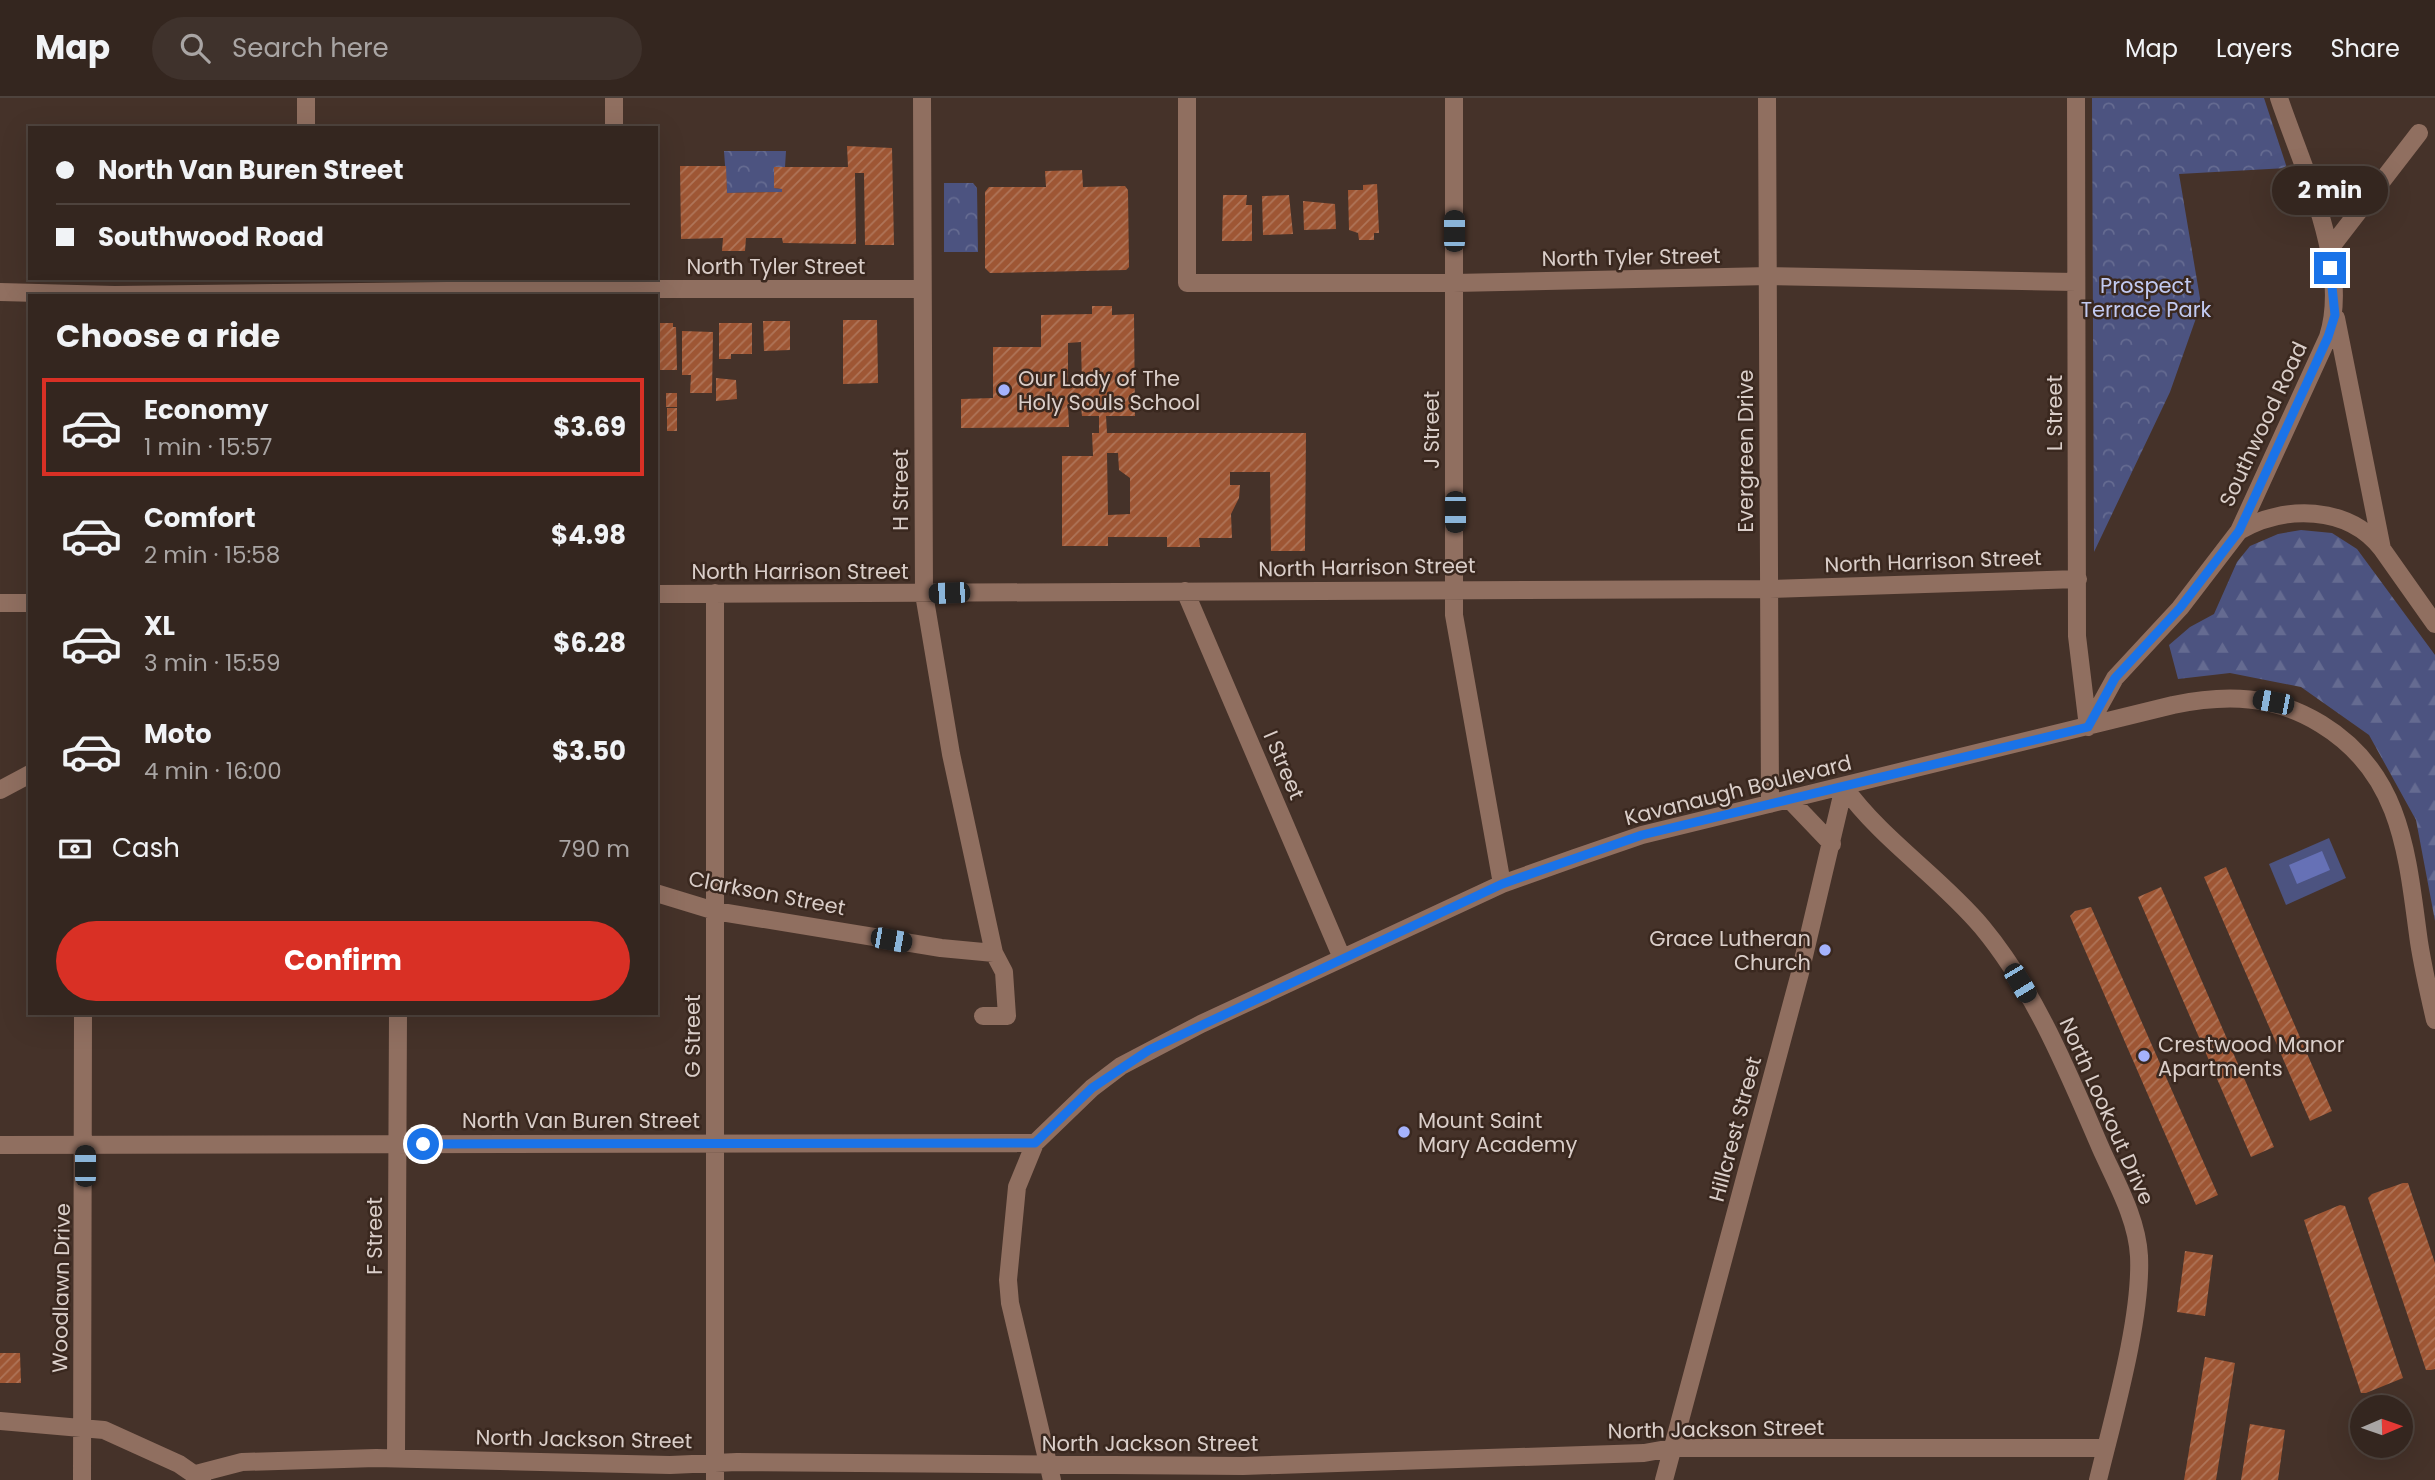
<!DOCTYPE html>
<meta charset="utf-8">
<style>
:root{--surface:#34261f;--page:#3f322c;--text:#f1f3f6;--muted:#a9a5a4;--line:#4e433d;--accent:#d93025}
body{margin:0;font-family:Poppins,sans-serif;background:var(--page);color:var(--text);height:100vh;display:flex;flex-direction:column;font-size:26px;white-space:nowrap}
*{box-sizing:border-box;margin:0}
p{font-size:23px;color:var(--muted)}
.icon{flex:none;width:38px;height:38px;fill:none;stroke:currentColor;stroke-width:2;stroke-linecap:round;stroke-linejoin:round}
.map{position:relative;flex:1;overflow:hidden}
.side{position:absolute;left:28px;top:196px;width:630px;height:721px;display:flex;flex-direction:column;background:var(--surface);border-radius:0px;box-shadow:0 7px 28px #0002,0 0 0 2px var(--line)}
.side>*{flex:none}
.hud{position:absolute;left:28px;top:28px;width:630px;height:154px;border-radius:0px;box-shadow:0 7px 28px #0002,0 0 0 2px var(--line);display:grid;align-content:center;height:154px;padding:0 28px;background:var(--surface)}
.needle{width:46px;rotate:88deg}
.fabs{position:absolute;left:2350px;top:1297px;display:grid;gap:14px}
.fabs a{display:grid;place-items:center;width:63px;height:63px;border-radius:50%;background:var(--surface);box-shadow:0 7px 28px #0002,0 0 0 2px var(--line);font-size:35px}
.end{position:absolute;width:32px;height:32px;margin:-16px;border:9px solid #1a73e8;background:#fff;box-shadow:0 0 0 4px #fff}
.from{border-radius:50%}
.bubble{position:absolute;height:49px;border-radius:24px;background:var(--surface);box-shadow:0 7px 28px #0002,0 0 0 2px var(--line);font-size:23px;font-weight:700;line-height:49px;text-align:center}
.car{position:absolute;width:21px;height:42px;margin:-21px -10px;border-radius:9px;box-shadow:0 0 5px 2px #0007;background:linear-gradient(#222 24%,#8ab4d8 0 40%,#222 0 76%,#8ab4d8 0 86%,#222 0)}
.hud b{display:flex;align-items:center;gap:24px;height:66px;font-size:26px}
.hud b+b{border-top:2px solid var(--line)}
.hud i{width:18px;height:18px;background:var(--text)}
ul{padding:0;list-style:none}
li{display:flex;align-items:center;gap:21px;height:98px;margin:0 14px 10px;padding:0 14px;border:4px solid transparent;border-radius:0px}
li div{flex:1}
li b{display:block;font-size:26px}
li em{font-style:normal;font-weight:700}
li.current{border-color:var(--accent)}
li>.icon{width:63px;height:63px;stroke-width:1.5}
h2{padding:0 28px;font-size:32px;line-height:84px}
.pay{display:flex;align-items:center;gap:18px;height:77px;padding:0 28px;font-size:26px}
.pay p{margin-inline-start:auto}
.action{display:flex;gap:14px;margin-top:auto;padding:14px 28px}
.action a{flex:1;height:80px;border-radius:42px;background:var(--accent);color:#fff;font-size:28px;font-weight:700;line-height:80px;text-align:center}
header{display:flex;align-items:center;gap:42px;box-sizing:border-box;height:98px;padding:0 35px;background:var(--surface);border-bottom:2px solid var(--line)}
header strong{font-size:33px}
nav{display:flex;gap:38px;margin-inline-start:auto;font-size:24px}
.search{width:490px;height:63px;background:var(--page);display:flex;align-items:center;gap:18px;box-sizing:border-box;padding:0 24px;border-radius:38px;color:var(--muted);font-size:26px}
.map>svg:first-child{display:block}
</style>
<header>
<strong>Map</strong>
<div class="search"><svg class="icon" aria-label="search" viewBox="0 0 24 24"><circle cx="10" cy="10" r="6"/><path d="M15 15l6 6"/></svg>Search here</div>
<nav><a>Map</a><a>Layers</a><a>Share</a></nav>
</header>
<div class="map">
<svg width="2435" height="1382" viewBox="0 0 2435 1382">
<defs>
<pattern id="forest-firs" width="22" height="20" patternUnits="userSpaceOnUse" patternTransform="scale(1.75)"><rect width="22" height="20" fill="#4c5380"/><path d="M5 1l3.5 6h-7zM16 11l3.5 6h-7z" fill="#656b91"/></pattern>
<pattern id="park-crowns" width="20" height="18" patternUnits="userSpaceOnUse" patternTransform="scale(1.75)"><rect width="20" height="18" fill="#4c5380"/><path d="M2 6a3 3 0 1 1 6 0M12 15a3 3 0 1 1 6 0" fill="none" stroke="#656b91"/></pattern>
<pattern id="building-hatch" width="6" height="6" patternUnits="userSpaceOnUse" patternTransform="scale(1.75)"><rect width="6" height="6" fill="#9e5634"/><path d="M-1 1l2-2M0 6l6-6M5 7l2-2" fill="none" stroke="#af7559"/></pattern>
</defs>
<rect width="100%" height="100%" fill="#453229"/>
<!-- forest -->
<path fill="url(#forest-firs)" d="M2301 432 2332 435 2357 451 2435 557V823L2416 722 2369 637 2301 589 2230 575 2178 581 2169 547 2190 529 2214 516 2237 464 2250 448 2278 436Z"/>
<!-- park -->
<path fill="url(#park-crowns)" d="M2092 0H2264L2287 70 2179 76 2201 206 2170 294 2094 454Z
M724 53H786L785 69 774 70V90L782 91V94L727 95Z
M944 85H973L977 90 978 154H944Z"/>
<!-- pitch -->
<path fill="#4c5380" d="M2329 740 2346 780 2286 807 2269 766Z"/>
<!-- water -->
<path fill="#6671b6" d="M2322 753 2330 772 2297 786 2289 767Z"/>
<!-- building -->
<path fill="url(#building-hatch)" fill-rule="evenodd" d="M847 48 892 50 894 147H865L864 75H855L856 146 783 145 782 140H746L745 153H722L723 140 681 141 680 68H726L727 95 782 94V91L774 90V69H848Z
M1082 72 1083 89 1125 88 1128 92 1129 169 1126 172 990 175 985 170V94L989 89H1046L1045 73Z
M1377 86 1379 135H1374V142H1359L1358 135 1349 132 1348 92H1363V87Z
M1223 97H1247L1246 107H1252V143H1222Z
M1289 97 1293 136 1263 137 1262 98Z
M1303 103 1335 106 1336 131 1304 132Z
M1092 208H1112V217L1134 216 1135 318H1106L1107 335H1306L1305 453H1271L1270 374H1230V387H1240L1239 400 1231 416 1232 440H1199L1200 449H1167V439H1108V448H1062V358H1093L1092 335H1099V318H1082L1081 309H1068L1069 329 961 330V301L993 300V249H1041V217L1092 216ZM1081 244 1082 289H1068V245ZM1107 355H1118L1119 372 1130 380V416L1108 417Z
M843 222H877L878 285 843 286Z
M763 223H790V252L764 253Z
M656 225H673V229H676L677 272H656Z
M719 225H752V256H731V261H719Z
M682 233 713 234 712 295H690L691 277H682Z
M716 280 736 282 737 301 716 303Z
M666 295H677V309H666Z
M667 310H677V333H667Z
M2226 769 2332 1013 2310 1023 2204 779Z
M2161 789 2274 1049 2251 1059 2138 799Z
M2091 809 2218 1097 2196 1107 2070 818 2075 813Z
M2403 1085H2408L2435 1165V1271L2431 1272H2426L2368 1100 2372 1096Z
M2340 1107 2345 1108 2403 1280 2366 1295H2361L2304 1122Z
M2185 1153 2213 1157 2205 1218 2177 1214Z
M0 1255H20L21 1285H0Z
M2205 1259 2235 1265 2216 1382H2184Z
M2250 1326 2285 1332 2278 1382H2241Z"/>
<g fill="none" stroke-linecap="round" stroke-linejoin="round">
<!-- minor -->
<path stroke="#906f60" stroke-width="18" d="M306 0V30
M614 0V30
M922 0 924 496 951 656 994 855 1004 874 1007 918H983
M1187 0V185H1454L1769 178 2076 184
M1454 0V517L1502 786
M1767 0 1770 706
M2076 0 2077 538 2088 629
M2328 153 2419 35
M0 194 115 197 615 191H922
M2336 220 2382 451 2435 526
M2239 433C2284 407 2348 407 2382 451
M1185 493 1342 860
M656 496 1769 491 2078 481
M0 505H30
M2088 629 2115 580 2180 510 2239 433 2328 239C2351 167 2302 69 2279 0
M1844 689C1882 742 1940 779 1982 829 2036 894 2069 977 2102 1053 2117 1086 2137 1121 2139 1158 2142 1220 2113 1320 2098 1382
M0 692 30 676
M1790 702 1832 746
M656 795 715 813 941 850 994 855
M0 1047 1035 1045
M0 1323 104 1332 179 1366 202 1382
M396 1360 398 915
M196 1376 242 1364 376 1360 670 1367 737 1364 1243 1368 1644 1355 1672 1350H2106
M82 1382 83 915
M715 1382V495
M1052 1382 1010 1205 1008 1182 1017 1089 1035 1045 1092 990 1121 968 1201 926 1502 786 1575 760 1642 737 2173 607C2226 596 2274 597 2321 626 2403 676 2407 758 2419 844 2423 870 2429 896 2435 922
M1664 1382 1800 875 1844 689"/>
</g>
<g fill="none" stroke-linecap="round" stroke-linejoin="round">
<!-- route -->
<path stroke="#1a73e8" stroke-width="9" d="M423 1046 1035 1045 1092 990 1149 952 1502 786 1642 737 2088 629 2115 580 2180 510 2239 433 2328 239 2335 217 2330 170"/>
</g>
<!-- markers -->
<g fill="#a4b2fc" stroke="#3a281f" stroke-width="2.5">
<circle cx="1004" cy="292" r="7"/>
<circle cx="1825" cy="852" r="7"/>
<circle cx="2144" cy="958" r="7"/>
<circle cx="1404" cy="1034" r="7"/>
</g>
<g text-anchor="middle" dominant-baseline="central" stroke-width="5" stroke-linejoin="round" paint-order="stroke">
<!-- street labels -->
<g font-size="21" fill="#dacec9" stroke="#3a281f">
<text transform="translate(1631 159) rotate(-1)">North Tyler Street</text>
<text x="776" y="168">North Tyler Street</text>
<text transform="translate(2054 315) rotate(-90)">L Street</text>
<text transform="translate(2263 326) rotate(-65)">Southwood Road</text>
<text transform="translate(1431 332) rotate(-90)">J Street</text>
<text transform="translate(1745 353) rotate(-90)">Evergreen Drive</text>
<text transform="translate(900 392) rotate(-90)">H Street</text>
<text transform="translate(1933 463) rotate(-2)">North Harrison Street</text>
<text transform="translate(1367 469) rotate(-1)">North Harrison Street</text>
<text x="800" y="473">North Harrison Street</text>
<text transform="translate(1284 667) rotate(67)">I Street</text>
<text transform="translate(1738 692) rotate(-14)">Kavanaugh Boulevard</text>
<text transform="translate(767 795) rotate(11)">Clarkson Street</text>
<text transform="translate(692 938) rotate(-90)">G Street</text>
<text transform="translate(2107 1013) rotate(66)">North Lookout Drive</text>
<text x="581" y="1022">North Van Buren Street</text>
<text transform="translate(1735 1031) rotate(-75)">Hillcrest Street</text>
<text transform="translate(374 1138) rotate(-90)">F Street</text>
<text transform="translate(61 1190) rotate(-89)">Woodlawn Drive</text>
<text transform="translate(1716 1331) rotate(-1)">North Jackson Street</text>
<text transform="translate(584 1341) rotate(1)">North Jackson Street</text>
<text x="1150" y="1345">North Jackson Street</text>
</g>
<!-- park labels -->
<g font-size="21" fill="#c2caf1" stroke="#3a281f">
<text x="2146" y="187">Prospect<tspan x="2146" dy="24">Terrace Park</tspan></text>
</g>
<!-- poi labels -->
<g font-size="21" fill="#dacec9" stroke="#3a281f" text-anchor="start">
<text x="1018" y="280">Our Lady of The<tspan x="1018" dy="24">Holy Souls School</tspan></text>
<text x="1811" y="840" text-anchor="end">Grace Lutheran<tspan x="1811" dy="24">Church</tspan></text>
<text x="2158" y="946">Crestwood Manor<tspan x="2158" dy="24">Apartments</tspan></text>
<text x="1418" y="1022">Mount Saint<tspan x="1418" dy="24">Mary Academy</tspan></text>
</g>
</g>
</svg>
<div class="fabs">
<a><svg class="needle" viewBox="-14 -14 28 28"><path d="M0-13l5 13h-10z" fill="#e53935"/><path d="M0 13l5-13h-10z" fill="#a9a5a4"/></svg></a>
</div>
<i class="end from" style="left:423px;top:1046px"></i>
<i class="end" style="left:2330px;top:170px"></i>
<div class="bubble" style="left:2272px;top:68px;width:116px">2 min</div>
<i class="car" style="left:1454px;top:133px;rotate:0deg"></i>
<i class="car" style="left:1455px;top:414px;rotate:180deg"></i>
<i class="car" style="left:949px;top:495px;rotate:268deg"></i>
<i class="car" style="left:2273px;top:604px;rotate:281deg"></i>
<i class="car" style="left:891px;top:842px;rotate:100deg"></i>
<i class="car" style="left:2020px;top:885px;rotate:149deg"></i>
<i class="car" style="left:85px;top:1068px;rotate:0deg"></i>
<div class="hud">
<b><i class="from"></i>North Van Buren Street</b>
<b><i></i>Southwood Road</b>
</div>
<section class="side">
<h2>Choose a ride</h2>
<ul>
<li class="current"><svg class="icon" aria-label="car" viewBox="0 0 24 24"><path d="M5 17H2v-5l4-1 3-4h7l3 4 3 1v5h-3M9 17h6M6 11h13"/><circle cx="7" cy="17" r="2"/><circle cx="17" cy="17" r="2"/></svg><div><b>Economy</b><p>1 min · 15:57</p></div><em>$3.69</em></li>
<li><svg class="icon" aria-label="car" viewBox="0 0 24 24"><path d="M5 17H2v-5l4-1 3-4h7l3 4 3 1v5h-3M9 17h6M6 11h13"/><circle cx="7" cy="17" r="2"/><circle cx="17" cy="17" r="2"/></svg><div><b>Comfort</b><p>2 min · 15:58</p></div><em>$4.98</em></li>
<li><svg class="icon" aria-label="car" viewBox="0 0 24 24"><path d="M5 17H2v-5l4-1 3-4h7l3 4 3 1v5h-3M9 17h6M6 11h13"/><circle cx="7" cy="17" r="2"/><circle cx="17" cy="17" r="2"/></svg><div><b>XL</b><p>3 min · 15:59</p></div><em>$6.28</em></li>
<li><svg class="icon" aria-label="car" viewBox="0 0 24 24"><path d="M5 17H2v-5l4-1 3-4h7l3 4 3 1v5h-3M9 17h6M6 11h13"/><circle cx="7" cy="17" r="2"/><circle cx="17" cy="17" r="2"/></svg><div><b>Moto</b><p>4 min · 16:00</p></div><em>$3.50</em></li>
</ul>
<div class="pay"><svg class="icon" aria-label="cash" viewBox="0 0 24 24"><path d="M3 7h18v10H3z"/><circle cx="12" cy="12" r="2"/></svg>Cash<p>790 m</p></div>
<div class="action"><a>Confirm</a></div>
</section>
</div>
